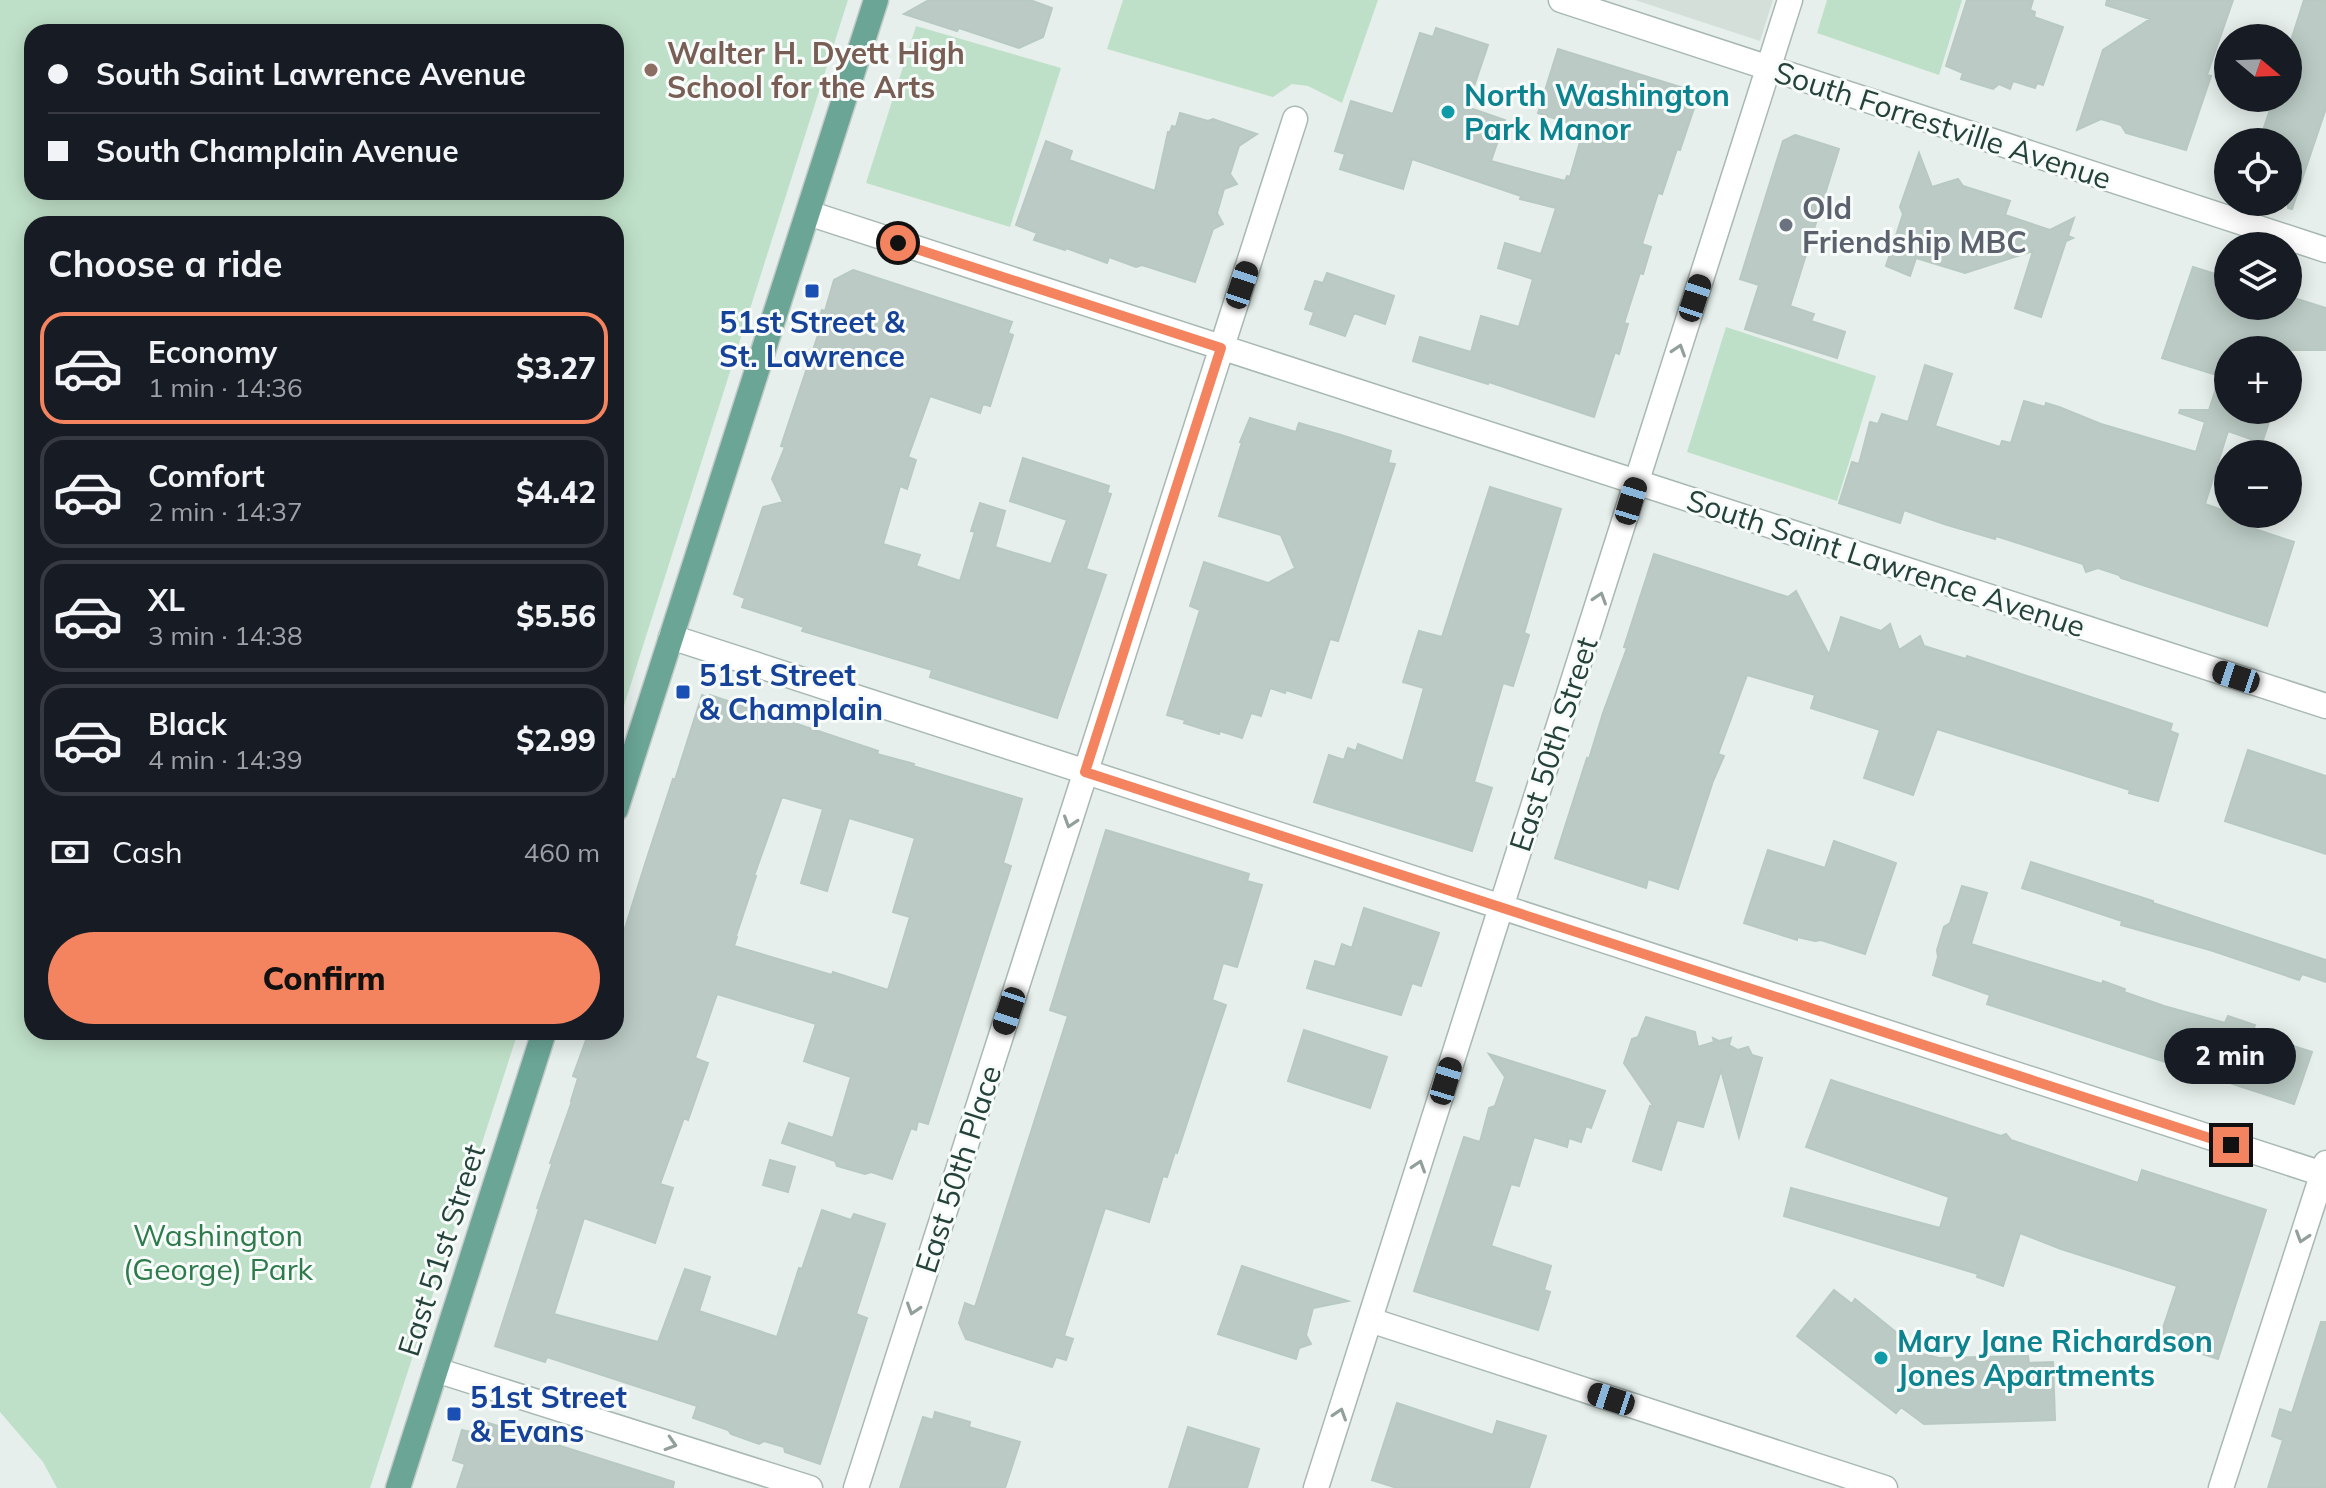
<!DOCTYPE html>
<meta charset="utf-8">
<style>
:root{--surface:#171b24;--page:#242831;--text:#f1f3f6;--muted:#9ea1a6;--line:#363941;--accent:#f4845f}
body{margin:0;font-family:Mulish,sans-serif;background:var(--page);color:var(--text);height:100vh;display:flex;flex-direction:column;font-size:30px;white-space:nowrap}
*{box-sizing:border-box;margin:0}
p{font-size:26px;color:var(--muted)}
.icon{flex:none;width:44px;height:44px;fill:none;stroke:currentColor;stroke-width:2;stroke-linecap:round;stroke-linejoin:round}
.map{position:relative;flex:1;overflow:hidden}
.drawer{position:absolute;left:24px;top:216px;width:600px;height:824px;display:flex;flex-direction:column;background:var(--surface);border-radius:24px;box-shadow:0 4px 20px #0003}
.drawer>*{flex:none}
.guide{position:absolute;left:24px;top:24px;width:600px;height:176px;border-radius:24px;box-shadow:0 4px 20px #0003;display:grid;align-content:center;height:176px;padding:0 24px;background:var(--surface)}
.needle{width:52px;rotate:109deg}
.fabs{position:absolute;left:2214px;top:24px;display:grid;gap:16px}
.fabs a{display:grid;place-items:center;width:88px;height:88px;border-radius:50%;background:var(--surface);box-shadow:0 4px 20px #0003;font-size:40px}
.end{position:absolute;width:36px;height:36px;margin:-18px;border:10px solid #f4845f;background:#111;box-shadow:0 0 0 4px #111}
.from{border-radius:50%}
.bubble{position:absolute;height:56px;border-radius:28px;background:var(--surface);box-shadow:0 4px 20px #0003;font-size:26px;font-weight:800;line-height:56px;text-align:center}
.car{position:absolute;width:24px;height:48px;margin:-24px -12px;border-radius:10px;box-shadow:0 0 6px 2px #0007;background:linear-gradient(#222 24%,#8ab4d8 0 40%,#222 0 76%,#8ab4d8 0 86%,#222 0)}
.guide b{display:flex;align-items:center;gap:28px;height:76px;font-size:30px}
.guide b+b{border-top:2px solid var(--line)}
.guide i{width:20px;height:20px;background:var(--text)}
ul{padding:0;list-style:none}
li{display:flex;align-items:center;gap:24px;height:112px;margin:0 16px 12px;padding:0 8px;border:4px solid var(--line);border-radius:24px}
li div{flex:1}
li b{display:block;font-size:30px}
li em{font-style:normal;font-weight:800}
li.on{border-color:var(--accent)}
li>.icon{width:72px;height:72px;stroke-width:1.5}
h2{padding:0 24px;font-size:36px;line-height:96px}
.pay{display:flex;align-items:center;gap:20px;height:88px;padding:0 24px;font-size:30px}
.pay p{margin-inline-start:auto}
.cta{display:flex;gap:16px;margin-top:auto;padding:16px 24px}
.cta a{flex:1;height:92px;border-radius:48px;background:var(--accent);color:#111;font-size:32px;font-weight:800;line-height:92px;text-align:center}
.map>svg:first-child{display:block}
</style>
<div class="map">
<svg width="2326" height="1488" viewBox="0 0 2326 1488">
<rect width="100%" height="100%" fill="#e6efeb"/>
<!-- built -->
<path fill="#d4dfda" d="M1635 0H1773L1760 41Z"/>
<!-- green -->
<path fill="#bfe0c8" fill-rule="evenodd" d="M0 0H848L616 731V224H32V1032H518L370 1488H57L43 1462 0 1412ZM32 32H616V192H32Z
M1123 0H1378L1342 103 1308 86 1292 84 1273 97 1107 49Z
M1827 0H1962L1939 75 1817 33Z
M916 26 1061 68 1010 227 866 183Z
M1726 327 1876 376 1837 501 1687 452Z"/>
<!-- building -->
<path fill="#bbcac4" stroke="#b8c9c2" stroke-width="2" fill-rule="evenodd" d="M929 0H1030L1052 8 1043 37 1019 48 959 28 957 31 904 14Z
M1967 0H2033L2030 10 2035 12 2034 17 2063 27 2043 85 2037 83 2035 88 2013 81 2010 89 1999 84 1993 89 1961 79 1963 73 1946 66Z
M2107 0H2233L2207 75 2211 76 2186 150 2126 133 2121 125 2101 119 2077 130 2103 50 2150 19 2106 5Z
M2304 0H2326V108L2292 209 2288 208V142H2259L2274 98 2288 102V50Z
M1436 28 1488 45 1467 107 1505 120 1491 161 1565 181 1567 176 1570 177 1584 128 1538 113 1558 49 1693 91 1689 107 1694 108 1680 150 1677 149 1662 194 1658 193 1642 244 1651 247 1643 274 1640 273 1624 323 1628 324 1619 354 1615 352 1594 417 1489 382 1488 384 1413 361 1420 337 1471 352 1481 316 1519 327 1533 279 1498 268 1505 243 1541 254 1556 208 1520 199 1521 196 1412 159 1403 189 1340 169 1345 154 1335 151 1351 101 1393 114 1420 33 1433 37Z
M1180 113 1208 121 1213 119 1257 134 1239 146 1230 174 1237 184 1224 189 1217 213 1223 224 1213 229 1195 282 1142 265 1136 267 1109 257 1107 263 1066 248 1065 250 1034 240 1037 233 1016 225 1046 141 1072 151 1069 160 1155 191 1168 132H1170L1172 126 1176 127Z
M1795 135 1839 149 1790 306 1814 314 1811 321 1845 332 1837 358 1745 329 1759 285 1740 279 1783 141Z
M1919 153 1932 187 1958 179 1963 186 2010 201 2005 215 2050 230 2074 218 2068 236 2073 238 2066 241 2041 317 2015 308 2033 251 1965 273 1916 258 1910 276 1886 266 1903 214 1900 207Z
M2193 267 2228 278V306H2288V296L2326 308V350H2228V410H2243L2270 419 2262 443 2228 431 2205 504 2228 512V514L2240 515 2237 523 2294 542 2267 626 2121 578 2119 575 2098 568 2086 572 2083 564 1996 536 1995 539 1944 524 1904 510 1900 523 1839 503 1852 462 1859 464 1870 422 1878 424 1882 414 1908 422 1925 365 1952 374 1935 426 2000 447 2002 441 2011 443 2024 401 2045 407 2046 403 2059 407 2101 424 2196 452 2205 422 2179 413 2180 410H2209L2220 376 2162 358Z
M853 270 1012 322 1008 333 1013 335 990 406 983 404 980 413 930 396 908 457 916 460 907 489 900 486 883 544 920 555 916 566 960 581 975 532 971 531 980 503 1005 511 995 547 1051 564 1067 520 1010 501 1023 458 1109 486 1107 493 1111 494 1086 569 1106 575 1057 718 930 677 932 670 802 631 804 627 742 607 745 598 734 594 763 507 783 502 772 479 785 447 781 446 819 332 815 331 822 310 825 311 834 280Z
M1327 273 1394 296 1385 324 1354 313 1345 336 1310 324 1314 312 1305 309 1315 281 1323 283Z
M1250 418 1296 432 1299 423 1341 435 1391 451 1388 463 1395 464 1338 641 1330 639 1311 698 1286 690 1285 693 1270 688 1261 716 1251 713 1242 738 1220 731 1219 734 1184 723 1185 720 1167 715 1200 610 1190 606 1204 562 1268 583 1295 568 1281 535 1219 516 1242 442H1240Z
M1490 487 1561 509 1524 633 1529 635 1513 686 1503 683 1474 782 1492 788 1472 851 1314 802 1329 755 1344 760 1348 748 1356 751 1358 744 1403 761 1424 688 1403 682 1419 631 1442 637Z
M1654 554 1788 597 1796 591 1829 655 1841 617 1881 631 1890 624 1899 650 1920 636 1924 646 1966 659 1967 656 2172 724 2170 731 2178 734 2158 801 2129 793 2130 790 1937 729 1913 795 1864 778 1880 730 1811 708 1815 695 1747 675 1718 754 1724 756 1713 781 1678 889 1648 879 1646 888 1555 858 1587 758 1589 759 1603 713 1627 648 1624 647Z
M702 695 709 698 710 695 878 751 877 754 914 764 913 766 1022 799 1003 863 1011 866 928 1124 918 1121 916 1130 911 1128 892 1179 871 1172 865 1174 837 1166 835 1161 782 1143 789 1123 833 1138 851 1077 804 1061 816 1024 717 994 695 1058 708 1063 688 1120 684 1118 660 1184 673 1188 655 1243 584 1218 554 1314 658 1342 685 1269 710 1277 699 1311 777 1337 799 1268 802 1269 822 1210 851 1220 854 1214 885 1224 856 1314 867 1318 820 1464 785 1452 784 1447 764 1441 759 1444 731 1434 728 1430 693 1418 697 1406 547 1357 545 1362 495 1346 539 1209 537 1208 552 1164 550 1163 572 1101H571L578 1078 573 1076 589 1032H616V957L646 861 673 779 675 780ZM782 797 823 809 801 883 827 891 849 818 915 838 893 912 910 917 888 990 833 972 832 975 734 946 737 937 736 936 756 876H754Z
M2248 750 2326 776V854L2225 821Z
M1106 830 1249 874 1247 881 1262 885 1237 967 1223 963 1212 1000 1226 1005 1177 1153 1175 1152 1167 1177 1163 1176 1149 1222 1105 1208 1064 1336 1073 1339 1066 1360 1056 1357 1052 1367 966 1339 959 1323 965 1303 975 1307 1068 1016 1050 1010Z
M1834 841 1896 863 1865 954 1821 940 1815 941 1797 937V940L1744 923 1768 850 1825 868Z
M2031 862 2153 901V903L2326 960V982L2302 974 2299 980 2210 950 2121 925 2122 921 2022 888Z
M1962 886 1987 893 1971 944 2102 984 2103 981 2125 989 2124 992 2164 1006 2225 1023 2228 1016 2255 1025 2252 1033 2312 1052 2294 1104 1987 1004 1990 995 1933 975 1938 957 1937 950 1944 927 1950 923Z
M1364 908 1439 933 1421 986 1412 983 1401 1015 1307 988 1315 961 1335 967 1342 944 1352 948Z
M1646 1017 1695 1032 1698 1047 1714 1042 1713 1038 1719 1041 1731 1038 1729 1045 1738 1050 1748 1047 1752 1055 1762 1058 1739 1137 1721 1070 1703 1127 1677 1120 1661 1170 1633 1161 1650 1106 1654 1107 1624 1063 1632 1039 1638 1037Z
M1304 1030 1387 1057 1370 1108 1288 1081Z
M1489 1054 1605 1091 1591 1128 1586 1126 1581 1142 1569 1138 1567 1147 1534 1137 1519 1186 1511 1184 1491 1246 1551 1266 1544 1290 1550 1292 1538 1330 1414 1291 1464 1137 1480 1142 1489 1108 1495 1106 1505 1077Z
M1831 1080 2001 1136 2006 1134 2011 1140 2138 1183 2142 1170 2266 1210 2218 1359 2159 1340 2177 1286 2061 1249 2020 1233 2003 1286 1977 1277 1978 1274 1784 1216 1791 1188 1940 1228 1949 1197 1806 1147Z
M770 1160 795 1167 788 1192 763 1185Z
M1242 1266 1348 1301 1313 1308 1306 1335 1311 1344 1299 1348 1296 1359 1218 1334Z
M1834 1290 1852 1304 1855 1299 1923 1354 1939 1358 2028 1356 2029 1363 2053 1362 2055 1420 1924 1424 1901 1407 1896 1413 1797 1336Z
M2321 1322H2326V1488H2268L2283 1440 2272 1436 2280 1409 2292 1413Z
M1397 1403 1493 1435 1497 1421 1546 1436 1529 1488H1397L1372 1480Z
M935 1412 970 1422 969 1427 1020 1442 1005 1488H900L923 1417 933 1420Z
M479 1420 674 1482 673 1488H457L465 1464 453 1460 462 1430 475 1433Z
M1188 1427 1259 1449 1247 1488H1169Z"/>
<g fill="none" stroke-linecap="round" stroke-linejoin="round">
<!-- minor casing -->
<g stroke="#a8b8b2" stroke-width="27">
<path id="minor" d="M1561 0 2326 250
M808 213 2326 706
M671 637 2326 1175
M1370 1320 1885 1488
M436 1370 810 1488
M856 1488 1295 119
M1316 1488 1790 0
M2221 1488 2326 1163"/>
</g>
<!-- major casing -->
<g stroke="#c2cac8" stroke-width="27">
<path id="major" d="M616 809 876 0
M398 1488 544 1032"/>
</g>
<!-- minor -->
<use href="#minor" stroke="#fff" stroke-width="24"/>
<!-- major -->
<use href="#major" stroke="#6aa596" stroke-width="24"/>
</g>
<!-- one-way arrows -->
<defs><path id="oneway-chevron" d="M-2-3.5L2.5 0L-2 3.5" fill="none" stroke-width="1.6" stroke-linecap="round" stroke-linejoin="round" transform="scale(2)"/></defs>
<g stroke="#92a09c">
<use href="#oneway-chevron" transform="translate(1679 350) rotate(-72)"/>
<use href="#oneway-chevron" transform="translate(1600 598) rotate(-72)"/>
<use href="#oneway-chevron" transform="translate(1070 822) rotate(108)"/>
<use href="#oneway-chevron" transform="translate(1419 1166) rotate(-72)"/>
<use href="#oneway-chevron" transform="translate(2302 1237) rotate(108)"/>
<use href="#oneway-chevron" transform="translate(913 1309) rotate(108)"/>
<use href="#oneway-chevron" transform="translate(1340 1414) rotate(-72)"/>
<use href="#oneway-chevron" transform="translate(671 1444) rotate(17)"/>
</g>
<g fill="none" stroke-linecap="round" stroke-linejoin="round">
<!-- route -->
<path stroke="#f4845f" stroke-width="10" d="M898 243 1221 348 1085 772 2231 1145"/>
</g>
<!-- markers -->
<circle fill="#8d6e63" stroke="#f7fbf9" stroke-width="3" cx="651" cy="70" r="8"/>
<g fill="#0f9aa8" stroke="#f7fbf9" stroke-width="3">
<circle cx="1448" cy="112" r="8"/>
<circle cx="1881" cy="1358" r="8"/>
</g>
<circle fill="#6b7280" stroke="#f7fbf9" stroke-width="3" cx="1786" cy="225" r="8"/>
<g fill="#1a4fb4" stroke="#f7fbf9" stroke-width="3">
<rect x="804" y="283" width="16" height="16" rx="4"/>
<rect x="675" y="684" width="16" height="16" rx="4"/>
<rect x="446" y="1406" width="16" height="16" rx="4"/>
</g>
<g text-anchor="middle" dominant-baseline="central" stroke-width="6" stroke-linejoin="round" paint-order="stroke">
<!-- education labels -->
<g font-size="30" font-weight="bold" fill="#785e54" stroke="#f7fbf9" text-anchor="start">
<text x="667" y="53">Walter H. Dyett High<tspan x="667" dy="34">School for the Arts</tspan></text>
</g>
<!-- culture labels -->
<g font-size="30" font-weight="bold" fill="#0d838f" stroke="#f7fbf9" text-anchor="start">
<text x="1464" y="95">North Washington<tspan x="1464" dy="34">Park Manor</tspan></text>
<text x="1897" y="1341">Mary Jane Richardson<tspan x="1897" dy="34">Jones Apartments</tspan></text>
</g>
<!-- street labels -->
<g font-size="30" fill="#24423a" stroke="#f7fbf9">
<text transform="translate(1943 125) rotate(18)">South Forrestville Avenue</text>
<text transform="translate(1886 563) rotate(18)">South Saint Lawrence Avenue</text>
<text transform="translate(1553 744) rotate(-72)">East 50th Street</text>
<text transform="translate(958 1169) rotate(-72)">East 50th Place</text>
<text transform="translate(441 1250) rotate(-72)">East 51st Street</text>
</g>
<!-- worship labels -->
<g font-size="30" font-weight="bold" fill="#5b616d" stroke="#f7fbf9" text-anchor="start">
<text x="1802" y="208">Old<tspan x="1802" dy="34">Friendship MBC</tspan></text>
</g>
<!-- transit labels -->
<g font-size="30" font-weight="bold" fill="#164399" stroke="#f7fbf9" text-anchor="start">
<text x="812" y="322" text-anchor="middle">51st Street &amp;<tspan x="812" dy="34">St. Lawrence</tspan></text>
<text x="699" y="675">51st Street<tspan x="699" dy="34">&amp; Champlain</tspan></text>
<text x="470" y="1397">51st Street<tspan x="470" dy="34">&amp; Evans</tspan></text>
</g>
<!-- park labels -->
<g font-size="30" fill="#2d7a4b" stroke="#f7fbf9">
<text x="218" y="1235">Washington<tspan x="218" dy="34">(George) Park</tspan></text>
</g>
</g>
</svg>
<div class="fabs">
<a><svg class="needle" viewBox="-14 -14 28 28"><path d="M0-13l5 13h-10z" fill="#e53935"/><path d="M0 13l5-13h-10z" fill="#9ea1a6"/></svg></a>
<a><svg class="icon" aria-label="locate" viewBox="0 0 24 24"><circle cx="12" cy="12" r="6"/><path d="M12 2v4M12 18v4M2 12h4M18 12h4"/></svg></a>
<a><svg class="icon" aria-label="layers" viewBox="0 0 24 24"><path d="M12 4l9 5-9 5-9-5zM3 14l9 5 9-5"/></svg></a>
<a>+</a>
<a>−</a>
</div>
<i class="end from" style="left:898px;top:243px"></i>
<i class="end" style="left:2231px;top:1145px"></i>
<div class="bubble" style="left:2164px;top:1028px;width:132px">2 min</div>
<i class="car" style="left:1242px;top:285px;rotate:18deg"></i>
<i class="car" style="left:1695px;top:298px;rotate:18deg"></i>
<i class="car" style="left:1631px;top:501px;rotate:17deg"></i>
<i class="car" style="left:2236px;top:677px;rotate:288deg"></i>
<i class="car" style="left:1009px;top:1011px;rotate:198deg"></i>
<i class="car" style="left:1446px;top:1081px;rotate:17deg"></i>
<i class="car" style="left:1611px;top:1399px;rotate:288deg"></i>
<div class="guide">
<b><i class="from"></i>South Saint Lawrence Avenue</b>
<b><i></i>South Champlain Avenue</b>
</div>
<section class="drawer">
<h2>Choose a ride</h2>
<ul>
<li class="on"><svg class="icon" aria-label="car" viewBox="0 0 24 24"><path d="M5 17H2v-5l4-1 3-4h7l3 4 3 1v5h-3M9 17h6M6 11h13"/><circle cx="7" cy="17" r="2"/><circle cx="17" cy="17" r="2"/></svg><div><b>Economy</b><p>1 min · 14:36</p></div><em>$3.27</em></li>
<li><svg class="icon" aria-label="car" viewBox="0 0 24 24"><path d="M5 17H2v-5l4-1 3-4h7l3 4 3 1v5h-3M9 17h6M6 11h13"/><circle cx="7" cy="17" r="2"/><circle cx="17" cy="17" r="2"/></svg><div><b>Comfort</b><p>2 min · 14:37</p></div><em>$4.42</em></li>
<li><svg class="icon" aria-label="car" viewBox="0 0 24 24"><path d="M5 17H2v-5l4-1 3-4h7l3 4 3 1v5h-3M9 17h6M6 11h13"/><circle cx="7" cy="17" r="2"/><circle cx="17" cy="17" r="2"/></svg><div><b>XL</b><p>3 min · 14:38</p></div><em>$5.56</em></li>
<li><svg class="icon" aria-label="car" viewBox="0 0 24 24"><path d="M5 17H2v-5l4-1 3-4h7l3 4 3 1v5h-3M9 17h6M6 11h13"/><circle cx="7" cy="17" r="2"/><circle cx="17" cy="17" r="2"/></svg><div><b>Black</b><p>4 min · 14:39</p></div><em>$2.99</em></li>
</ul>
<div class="pay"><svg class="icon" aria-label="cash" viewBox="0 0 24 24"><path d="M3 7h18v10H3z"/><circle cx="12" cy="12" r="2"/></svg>Cash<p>460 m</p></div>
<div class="cta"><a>Confirm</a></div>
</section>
</div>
